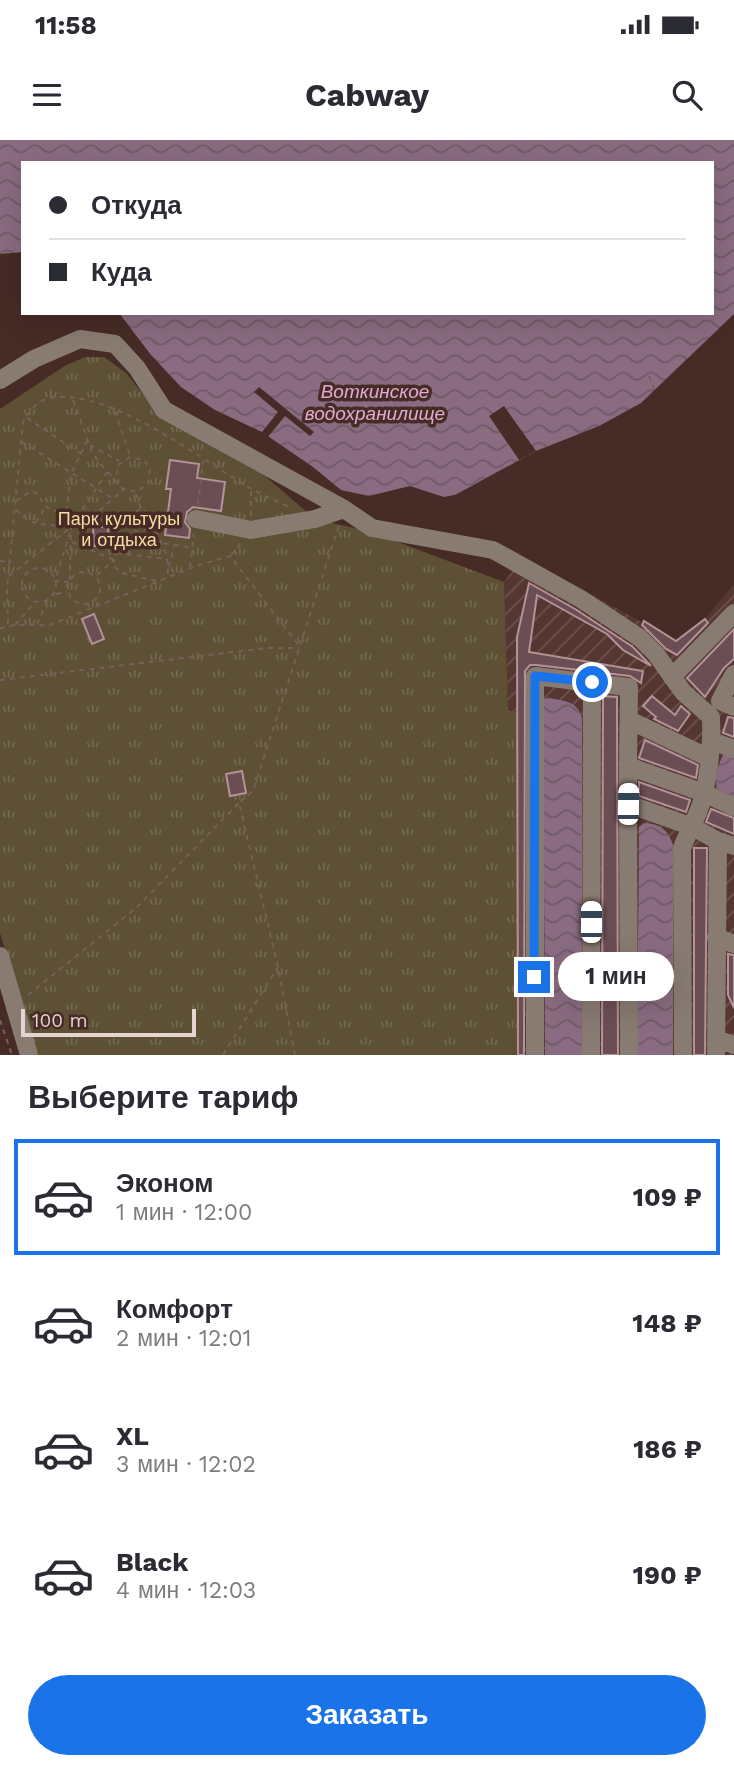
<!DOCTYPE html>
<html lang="ru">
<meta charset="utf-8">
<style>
:root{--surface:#fff;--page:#f2f2f3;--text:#2b2b33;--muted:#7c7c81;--line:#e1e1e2;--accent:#1a73e8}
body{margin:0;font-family:"Work Sans",sans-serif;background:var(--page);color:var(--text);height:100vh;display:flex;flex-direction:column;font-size:26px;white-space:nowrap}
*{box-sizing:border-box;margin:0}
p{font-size:23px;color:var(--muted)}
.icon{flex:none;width:38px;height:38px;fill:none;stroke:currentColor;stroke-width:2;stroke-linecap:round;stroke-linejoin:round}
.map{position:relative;height:915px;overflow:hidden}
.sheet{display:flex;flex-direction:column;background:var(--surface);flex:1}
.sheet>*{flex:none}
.guide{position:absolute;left:21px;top:21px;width:693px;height:154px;border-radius:0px;box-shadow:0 7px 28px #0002;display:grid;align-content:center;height:154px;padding:0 28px;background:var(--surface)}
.scale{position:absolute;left:21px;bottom:18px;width:175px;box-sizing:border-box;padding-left:7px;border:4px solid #e5d4d0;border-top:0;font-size:19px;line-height:24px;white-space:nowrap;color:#e5d4d0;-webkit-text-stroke:5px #462b26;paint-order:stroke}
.end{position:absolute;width:32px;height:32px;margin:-16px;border:9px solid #1a73e8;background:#fff;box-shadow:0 0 0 4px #fff}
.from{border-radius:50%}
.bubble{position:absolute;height:49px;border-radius:24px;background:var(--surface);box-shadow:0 7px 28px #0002;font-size:23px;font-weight:700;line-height:49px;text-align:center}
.car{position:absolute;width:21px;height:42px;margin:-21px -10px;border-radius:9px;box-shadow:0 0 5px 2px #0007;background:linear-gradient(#fff 24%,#345 0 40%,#fff 0 76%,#345 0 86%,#fff 0)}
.guide b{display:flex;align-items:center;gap:24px;height:66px;font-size:26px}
.guide b+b{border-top:2px solid var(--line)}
.guide i{width:18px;height:18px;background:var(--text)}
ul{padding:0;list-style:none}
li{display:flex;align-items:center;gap:21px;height:116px;margin:0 14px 10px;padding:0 14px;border:4px solid transparent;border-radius:0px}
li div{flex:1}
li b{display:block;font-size:26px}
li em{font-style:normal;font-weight:700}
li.selected{border-color:var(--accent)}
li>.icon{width:63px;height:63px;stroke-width:1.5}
h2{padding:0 28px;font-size:32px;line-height:84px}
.button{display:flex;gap:14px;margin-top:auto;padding:14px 28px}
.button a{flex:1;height:80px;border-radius:42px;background:var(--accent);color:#fff;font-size:28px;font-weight:700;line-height:80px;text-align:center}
.status{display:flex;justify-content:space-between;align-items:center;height:49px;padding:0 35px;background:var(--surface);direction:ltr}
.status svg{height:19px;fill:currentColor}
header{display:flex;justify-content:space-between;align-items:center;height:91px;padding:0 28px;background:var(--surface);font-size:32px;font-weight:700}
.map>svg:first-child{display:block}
</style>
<div class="status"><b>11:58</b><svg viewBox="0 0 49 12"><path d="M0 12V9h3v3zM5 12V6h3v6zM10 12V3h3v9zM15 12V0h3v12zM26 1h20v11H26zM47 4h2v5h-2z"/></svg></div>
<header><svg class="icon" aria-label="menu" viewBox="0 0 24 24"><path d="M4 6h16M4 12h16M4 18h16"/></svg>Cabway<svg class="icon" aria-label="search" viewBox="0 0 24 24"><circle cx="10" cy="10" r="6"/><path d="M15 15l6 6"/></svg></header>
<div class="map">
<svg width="734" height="915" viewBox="0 0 734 915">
<defs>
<pattern id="industrial-furrows" width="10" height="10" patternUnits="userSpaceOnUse" patternTransform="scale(1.75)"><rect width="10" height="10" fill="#563630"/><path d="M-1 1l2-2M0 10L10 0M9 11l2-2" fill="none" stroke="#6e524d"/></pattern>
<pattern id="grass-tufts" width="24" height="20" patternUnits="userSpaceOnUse" patternTransform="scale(1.75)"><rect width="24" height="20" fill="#5d5034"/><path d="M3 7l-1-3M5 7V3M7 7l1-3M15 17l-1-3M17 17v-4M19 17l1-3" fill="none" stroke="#746850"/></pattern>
<pattern id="water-waves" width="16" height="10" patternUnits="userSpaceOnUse" patternTransform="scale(1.75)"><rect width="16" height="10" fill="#8a6b81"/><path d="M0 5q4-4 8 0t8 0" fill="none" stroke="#6e5a66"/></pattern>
</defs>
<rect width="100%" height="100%" fill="#462b26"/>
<!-- industrial -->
<path fill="url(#industrial-furrows)" d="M523 417 676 501 705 479 734 444V915H673V705L638 725 637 915H582V578L543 612 545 915H518L517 572 508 571 504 442Z"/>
<!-- grass -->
<path fill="url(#grass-tufts)" d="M86 217H104L126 233 159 274 265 336 315 379 371 392 504 442 508 571 517 572 518 915H38L0 793V269L66 225Z"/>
<!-- water -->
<path fill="url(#water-waves)" d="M0 0H734V174L641 263 599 286 536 311 455 355 444 357 410 346 369 356 341 350 313 327 262 292 215 270 181 247 151 215 119 173H712V23H23V112L0 114Z
M549 558C564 561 578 561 582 578V915H545L543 559Z
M724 613 734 616V658L717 649C714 636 718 625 724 613Z
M644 683C661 684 668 690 673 705V915H637L639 687Z"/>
<!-- pier -->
<path fill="#462b26" d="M259 247 314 292 310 296 285 276 268 297 262 292 278 272 254 252Z
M504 266 536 311 519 320 489 276Z"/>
<!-- building -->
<path fill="#6b4e54" stroke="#b39298" stroke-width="2" d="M170 320 199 324 197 338 225 342 221 371 193 367 187 372 185 382 190 389 189 398 165 395 171 349H166Z
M93 387H108L109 406H94Z
M529 443 575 469 633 507 651 526 623 510 607 494 537 455 529 512 643 531 641 543 630 536 536 525H530L525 531 524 915H518L517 497Z
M94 474 104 499 92 504 82 479Z
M705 479 708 483 677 515 666 509 642 485 644 481 676 501Z
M734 489V519L724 528 705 557 687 538Z
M603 556 617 557 618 915H602Z
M652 556 675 575 681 566 690 574 678 591 654 579 656 577 643 566Z
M728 577 734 578V597L723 593Z
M645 600 698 625 696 638 639 618Z
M242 631 246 653 230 656 226 634Z
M639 642 690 660 686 672 639 656Z
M711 669 734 678V694L706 682Z
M694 708H707L705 915H694Z
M728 814 734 815V868L728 855Z"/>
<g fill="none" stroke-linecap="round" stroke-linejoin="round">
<!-- path -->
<path stroke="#775f5a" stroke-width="2" stroke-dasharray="5 5" stroke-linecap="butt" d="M649 236 655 252
M115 271 130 316
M27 278 81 314
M22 302 112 358
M90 305 119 321
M108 332 122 348 136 352 148 344 150 329 144 320 130 317 118 325 116 339
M136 354 141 369 147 372 152 380 148 388 140 392
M16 361 31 351 38 354 44 366 64 375
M198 364 203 321
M16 369C31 389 48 383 70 387
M140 369 131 374 130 386 152 403
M251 376V350
M35 382 41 376 44 367
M151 382C159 398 172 419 167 437
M74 386 90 379 124 349
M72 402 114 420 129 381
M117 413 166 419
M126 414C150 400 165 402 191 408
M231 415 241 403
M0 421 9 422
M169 427 174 405
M190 427 194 394
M22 445a17 17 0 1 1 34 0a17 17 0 1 1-34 0Z
M68 448a16 16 0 1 1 32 0a16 16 0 1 1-32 0Z
M97 435 114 420 113 426 123 433 156 441
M9 436 71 387 107 332 93 314 73 260
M70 440 71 387 66 376 71 334 87 301
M69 442 55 441 71 389
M56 454 67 452
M8 484 7 449 23 282C30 271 36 261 50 258 108 247 199 318 248 347 262 355 277 361 291 368
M37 484 48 460
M15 485 34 463
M0 489C12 482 35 486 50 485L196 426 230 416 300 507
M0 540 267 508H299
M28 855 136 768 239 663
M0 880 12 915
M223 915 278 827
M295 915 278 827 239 663 253 651 339 385"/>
<!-- minor -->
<path stroke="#887b71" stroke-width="18" d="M0 240 34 219 80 199 115 204 137 228 164 270 344 369 372 388 493 410 581 459 640 498 656 514 683 552 711 577C712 602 710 628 704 653 700 674 689 689 682 708L683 915
M196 379 251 390 315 379 344 369
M734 534 720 561 734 567
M672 537 734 473
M629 580 709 618
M712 601 734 609
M628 664 629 915
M718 701 693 687 628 664V626L704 653 734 667
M716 797 734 804
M0 816 29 915
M716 899 734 905
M535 915V536L592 543
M591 915 592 543 629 547 628 626
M716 915 718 701 734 706"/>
</g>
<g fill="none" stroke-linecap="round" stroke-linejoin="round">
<!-- route -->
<path stroke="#1a73e8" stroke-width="9" d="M534 837 535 536 592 542"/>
</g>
<g text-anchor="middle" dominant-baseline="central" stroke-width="7" stroke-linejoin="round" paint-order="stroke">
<!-- park labels -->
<g font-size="18" fill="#f9dda4" stroke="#462b26">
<text x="119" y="378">Парк культуры<tspan x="119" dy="21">и отдыха</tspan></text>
</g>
<!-- water labels -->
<g font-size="19" font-style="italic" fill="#e1abd0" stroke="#462b26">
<text x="375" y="251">Воткинское<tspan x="375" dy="22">водохранилище</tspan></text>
</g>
</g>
</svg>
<div class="scale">100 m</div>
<i class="end from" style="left:592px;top:542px"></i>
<i class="end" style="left:534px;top:837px"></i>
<div class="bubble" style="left:558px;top:812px;width:116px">1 мин</div>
<i class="car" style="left:628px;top:664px;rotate:1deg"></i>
<i class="car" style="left:591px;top:782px;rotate:0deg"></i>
<div class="guide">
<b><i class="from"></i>Откуда</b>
<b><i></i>Куда</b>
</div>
</div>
<section class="sheet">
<h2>Выберите тариф</h2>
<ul>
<li class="selected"><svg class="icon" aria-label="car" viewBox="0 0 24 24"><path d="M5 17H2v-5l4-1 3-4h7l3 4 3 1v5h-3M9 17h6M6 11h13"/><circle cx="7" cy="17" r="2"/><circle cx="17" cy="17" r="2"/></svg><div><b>Эконом</b><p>1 мин · 12:00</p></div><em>109 ₽</em></li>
<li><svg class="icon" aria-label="car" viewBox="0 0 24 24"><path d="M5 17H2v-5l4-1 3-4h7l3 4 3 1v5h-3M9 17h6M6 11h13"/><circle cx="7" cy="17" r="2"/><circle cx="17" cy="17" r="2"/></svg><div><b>Комфорт</b><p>2 мин · 12:01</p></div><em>148 ₽</em></li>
<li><svg class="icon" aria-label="car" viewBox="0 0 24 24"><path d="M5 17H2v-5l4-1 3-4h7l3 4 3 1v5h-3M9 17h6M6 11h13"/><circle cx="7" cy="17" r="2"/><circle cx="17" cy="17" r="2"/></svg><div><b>XL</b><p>3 мин · 12:02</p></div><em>186 ₽</em></li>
<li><svg class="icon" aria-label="car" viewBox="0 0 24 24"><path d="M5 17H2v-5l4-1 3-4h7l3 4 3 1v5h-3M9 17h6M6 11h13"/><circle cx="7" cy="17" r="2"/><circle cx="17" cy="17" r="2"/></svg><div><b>Black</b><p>4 мин · 12:03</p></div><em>190 ₽</em></li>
</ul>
<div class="button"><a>Заказать</a></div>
</section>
